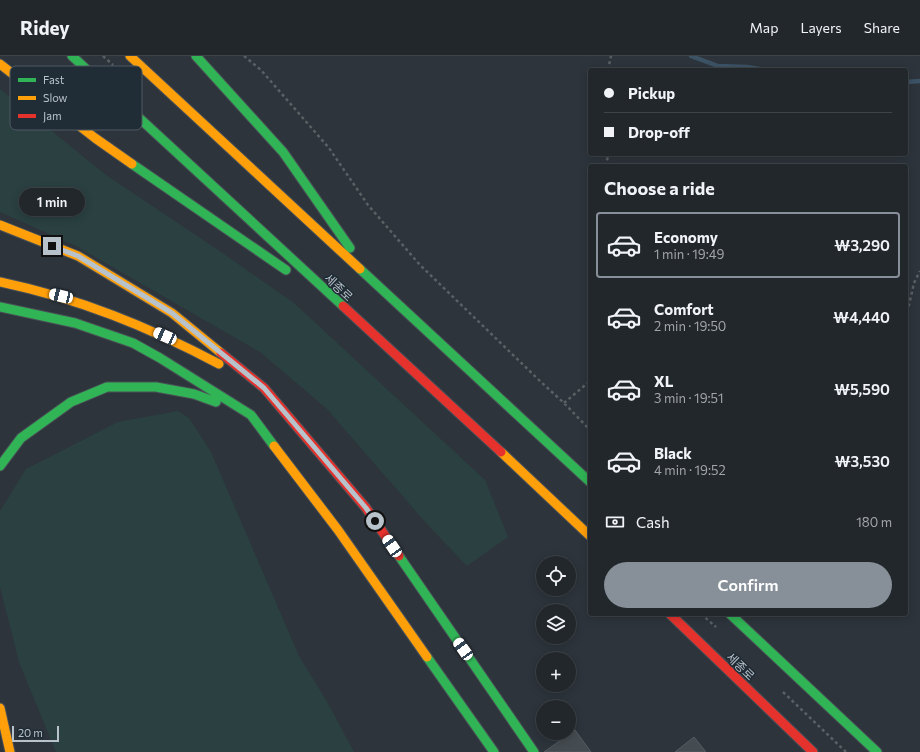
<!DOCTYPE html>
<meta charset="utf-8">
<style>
:root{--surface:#22272c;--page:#2a2f34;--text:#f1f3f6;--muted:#a2a5a9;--line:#3f4448;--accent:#879099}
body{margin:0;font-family:Commissioner,"Noto Sans KR",sans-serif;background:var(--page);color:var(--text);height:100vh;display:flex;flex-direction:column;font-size:15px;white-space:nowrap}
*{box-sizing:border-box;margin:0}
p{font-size:13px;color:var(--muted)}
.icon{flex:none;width:22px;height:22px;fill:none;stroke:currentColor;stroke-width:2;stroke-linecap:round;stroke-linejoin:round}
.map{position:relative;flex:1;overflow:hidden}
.sheet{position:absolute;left:588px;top:108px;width:320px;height:452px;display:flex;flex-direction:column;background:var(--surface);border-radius:4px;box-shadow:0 2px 10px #0003,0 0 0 1px var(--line)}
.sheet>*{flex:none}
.guide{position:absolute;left:588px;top:12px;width:320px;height:88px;border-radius:4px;box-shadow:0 2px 10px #0003,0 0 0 1px var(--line);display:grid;align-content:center;height:88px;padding:0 16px;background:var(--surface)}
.fabs{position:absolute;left:536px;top:500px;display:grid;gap:8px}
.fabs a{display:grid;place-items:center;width:40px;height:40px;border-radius:50%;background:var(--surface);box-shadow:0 2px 10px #0003,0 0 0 1px var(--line);font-size:20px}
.scale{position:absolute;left:12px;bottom:10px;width:47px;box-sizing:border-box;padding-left:4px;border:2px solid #b8c2cb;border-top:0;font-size:11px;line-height:14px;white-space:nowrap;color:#b8c2cb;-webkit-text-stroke:3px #202c36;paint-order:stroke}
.end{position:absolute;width:18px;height:18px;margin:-9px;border:5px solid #b8c2cb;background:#111;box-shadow:0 0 0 2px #111}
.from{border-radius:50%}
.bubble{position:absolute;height:28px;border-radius:14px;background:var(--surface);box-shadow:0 2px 10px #0003,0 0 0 1px var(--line);font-size:13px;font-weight:600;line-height:28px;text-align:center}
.car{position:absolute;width:12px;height:24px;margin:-12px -6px;border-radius:5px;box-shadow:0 0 3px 1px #0007;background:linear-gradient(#fff 24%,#345 0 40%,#fff 0 76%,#345 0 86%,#fff 0)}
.guide b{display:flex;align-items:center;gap:14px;height:38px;font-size:15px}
.guide b+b{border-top:1px solid var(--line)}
.guide i{width:10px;height:10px;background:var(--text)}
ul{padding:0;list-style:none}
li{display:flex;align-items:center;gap:12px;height:66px;margin:0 8px 6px;padding:0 8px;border:2px solid transparent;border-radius:4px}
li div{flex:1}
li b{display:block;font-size:15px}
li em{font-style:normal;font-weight:600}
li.selected{border-color:var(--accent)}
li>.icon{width:36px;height:36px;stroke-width:1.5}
h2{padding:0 16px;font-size:18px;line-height:48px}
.pay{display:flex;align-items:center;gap:10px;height:44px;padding:0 16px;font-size:15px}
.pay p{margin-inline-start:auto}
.button{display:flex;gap:8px;margin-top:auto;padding:8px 16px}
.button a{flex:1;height:46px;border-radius:24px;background:var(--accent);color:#fff;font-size:16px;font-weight:600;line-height:46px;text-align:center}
header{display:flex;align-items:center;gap:24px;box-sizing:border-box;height:56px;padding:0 20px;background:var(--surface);border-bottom:1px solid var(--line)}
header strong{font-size:19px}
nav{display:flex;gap:22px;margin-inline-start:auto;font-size:14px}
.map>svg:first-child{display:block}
</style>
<header>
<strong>Ridey</strong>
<nav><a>Map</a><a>Layers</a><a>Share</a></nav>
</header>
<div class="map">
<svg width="920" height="696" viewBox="0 0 920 696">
<rect width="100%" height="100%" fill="#2d343b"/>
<!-- green -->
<path fill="#2a4041" d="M0 33 106 119 221 196 294 247 485 424 508 481 467 510 426 467 327 353 260 296 76 190 0 156Z
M178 355 189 362 211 396 299 600 326 644 354 696H56L19 606 0 531V455L26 413 118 366Z"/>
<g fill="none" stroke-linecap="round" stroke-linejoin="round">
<!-- stream -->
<path stroke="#3c5265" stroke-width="4.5" d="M691 0 718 10 747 11 765 14
M906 26 920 25"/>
</g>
<!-- building -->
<path fill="#454c51" stroke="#555c63" d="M575 674 591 696H544Z
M694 681 706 696H675Z"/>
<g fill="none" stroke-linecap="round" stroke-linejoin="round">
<!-- fast casing -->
<g stroke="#4a5057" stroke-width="11">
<path id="fast" d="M72 0 343 250
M196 0 283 96 350 192
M132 108 286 214
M360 213 590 426
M0 251 75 267 133 287 160 302 251 359 274 390
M0 410 21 382 71 346 107 331H156L194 338 216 346
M399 500 534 696
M730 558 877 696
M427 601 494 696"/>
</g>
<!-- slow casing -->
<g stroke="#4a5057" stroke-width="11">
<path id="slow" d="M130 0 360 213
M0 8 95 82 132 108
M0 169 78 200 172 257 221 297
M0 226C80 243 147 270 219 308
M274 390 338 474 427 601
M501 396 590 480
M0 652 10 696"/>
</g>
<!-- jam casing -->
<g stroke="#4a5057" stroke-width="11">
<path id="jam" d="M343 250 501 396
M221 297 264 332 366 452 399 500
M670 558 813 696"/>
</g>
<!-- path -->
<path stroke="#5a6165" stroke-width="2.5" stroke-dasharray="3 3" stroke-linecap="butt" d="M103 0 113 9
M244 0 261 14 329 92 368 149 420 209 541 326 564 347 590 374
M608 14 611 0
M605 110 609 98
M906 262 914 227 920 215
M564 347 590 325
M701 558 716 571
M783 636 846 696"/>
<!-- fast -->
<use href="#fast" stroke="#30b455" stroke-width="9"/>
<!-- slow -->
<use href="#slow" stroke="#ff9f0a" stroke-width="9"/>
<!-- jam -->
<use href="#jam" stroke="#e5322d" stroke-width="9"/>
</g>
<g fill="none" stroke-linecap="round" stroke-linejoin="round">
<!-- route -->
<path stroke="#b8c2cb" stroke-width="5" d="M52 190 78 200 172 257 264 332 366 452 375 465"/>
</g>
<g text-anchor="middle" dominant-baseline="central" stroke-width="3" stroke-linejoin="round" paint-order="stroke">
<!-- street labels -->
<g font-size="12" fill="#b8c2cb" stroke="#202c36">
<text transform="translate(339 231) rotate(43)">세종로</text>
<text transform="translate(741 610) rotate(44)">세종로</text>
</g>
</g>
<!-- legend -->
<rect x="10" y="10" width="132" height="64" rx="6" fill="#202c36" stroke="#4e5963" stroke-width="1"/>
<rect x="18" y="22" width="18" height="4" fill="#30b455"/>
<rect x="18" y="40" width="18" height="4" fill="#ff9f0a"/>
<rect x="18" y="58" width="18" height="4" fill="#e5322d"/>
<g font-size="11" fill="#b8c2cb">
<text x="43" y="28">Fast</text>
<text x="43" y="46">Slow</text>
<text x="43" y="64">Jam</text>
</g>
</svg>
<div class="fabs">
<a><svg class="icon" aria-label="locate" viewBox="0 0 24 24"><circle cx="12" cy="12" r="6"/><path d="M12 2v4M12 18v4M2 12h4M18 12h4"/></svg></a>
<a><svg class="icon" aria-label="layers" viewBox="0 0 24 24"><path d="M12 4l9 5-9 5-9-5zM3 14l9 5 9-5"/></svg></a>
<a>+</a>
<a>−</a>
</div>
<div class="scale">20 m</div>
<i class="end from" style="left:375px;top:465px"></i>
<i class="end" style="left:52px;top:190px"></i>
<div class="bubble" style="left:19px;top:132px;width:66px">1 min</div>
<i class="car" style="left:61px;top:240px;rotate:283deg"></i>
<i class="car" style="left:165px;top:280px;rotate:294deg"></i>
<i class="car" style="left:392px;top:490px;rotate:326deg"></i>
<i class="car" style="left:463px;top:593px;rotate:325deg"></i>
<div class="guide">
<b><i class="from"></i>Pickup</b>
<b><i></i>Drop-off</b>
</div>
<section class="sheet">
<h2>Choose a ride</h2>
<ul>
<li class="selected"><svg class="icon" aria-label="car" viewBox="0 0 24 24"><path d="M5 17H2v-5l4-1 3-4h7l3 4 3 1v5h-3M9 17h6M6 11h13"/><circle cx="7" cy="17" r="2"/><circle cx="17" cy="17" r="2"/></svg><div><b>Economy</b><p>1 min · 19:49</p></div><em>₩3,290</em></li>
<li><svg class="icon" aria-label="car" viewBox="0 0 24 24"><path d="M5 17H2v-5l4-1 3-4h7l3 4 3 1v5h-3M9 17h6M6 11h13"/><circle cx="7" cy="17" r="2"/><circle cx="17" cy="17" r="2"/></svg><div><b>Comfort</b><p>2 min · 19:50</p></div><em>₩4,440</em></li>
<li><svg class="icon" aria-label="car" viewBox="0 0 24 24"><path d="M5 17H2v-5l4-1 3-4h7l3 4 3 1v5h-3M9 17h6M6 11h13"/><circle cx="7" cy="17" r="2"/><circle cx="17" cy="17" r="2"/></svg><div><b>XL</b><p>3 min · 19:51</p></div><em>₩5,590</em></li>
<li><svg class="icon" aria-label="car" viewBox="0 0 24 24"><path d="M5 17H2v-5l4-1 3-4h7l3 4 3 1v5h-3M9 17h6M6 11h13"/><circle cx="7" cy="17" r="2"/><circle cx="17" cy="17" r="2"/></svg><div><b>Black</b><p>4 min · 19:52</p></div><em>₩3,530</em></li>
</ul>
<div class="pay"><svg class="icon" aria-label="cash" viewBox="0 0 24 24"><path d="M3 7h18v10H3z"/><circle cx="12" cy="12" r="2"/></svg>Cash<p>180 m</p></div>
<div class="button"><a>Confirm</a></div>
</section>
</div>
